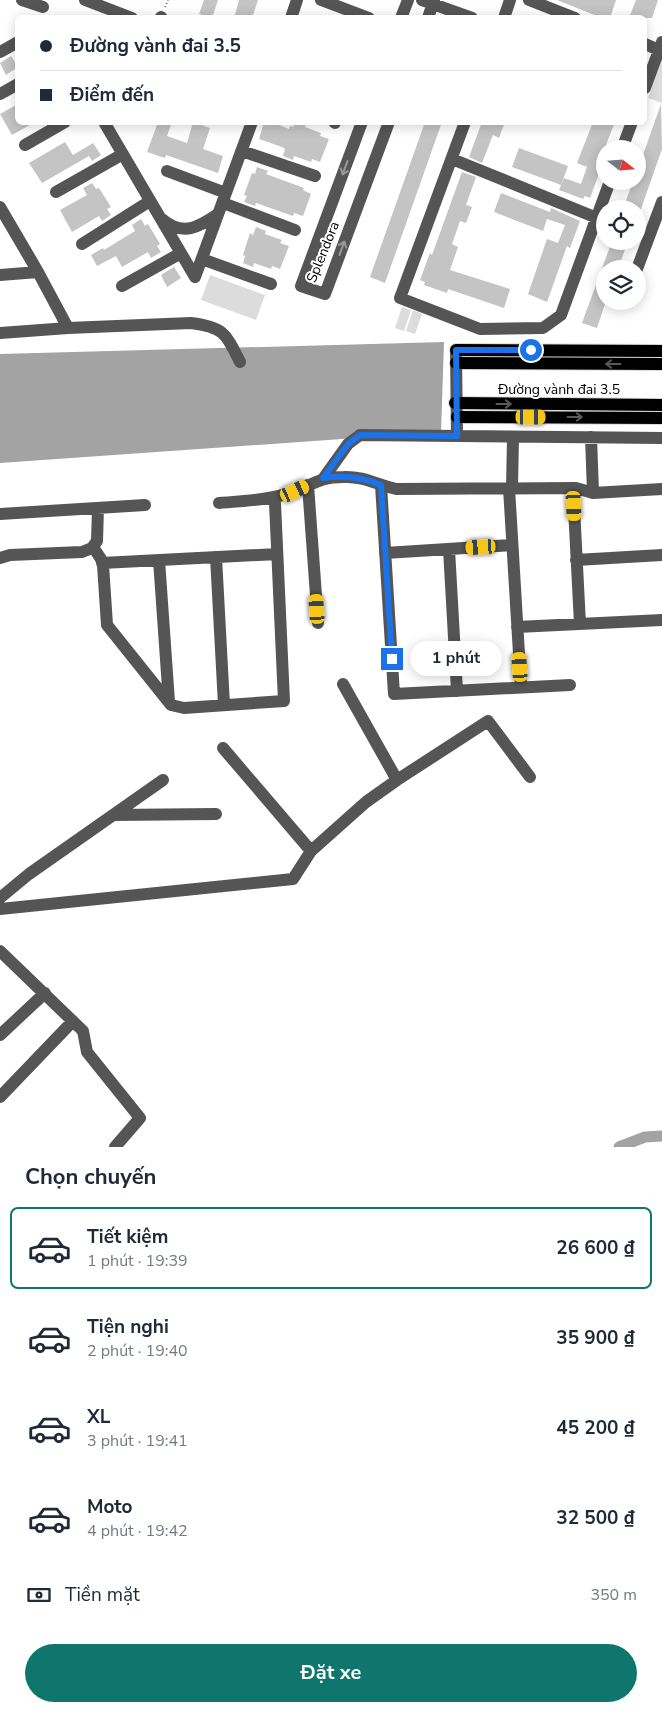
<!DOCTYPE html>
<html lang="vi">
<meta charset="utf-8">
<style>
:root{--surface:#fff;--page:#f6f6f7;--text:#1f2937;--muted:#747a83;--line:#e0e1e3;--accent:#0f766e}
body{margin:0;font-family:"Nunito Sans",sans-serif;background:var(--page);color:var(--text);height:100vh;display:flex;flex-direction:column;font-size:19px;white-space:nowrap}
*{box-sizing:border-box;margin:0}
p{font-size:16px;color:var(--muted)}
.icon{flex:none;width:28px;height:28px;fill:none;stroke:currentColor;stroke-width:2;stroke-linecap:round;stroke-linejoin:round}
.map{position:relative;height:1147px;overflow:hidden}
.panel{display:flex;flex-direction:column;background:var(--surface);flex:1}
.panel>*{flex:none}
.top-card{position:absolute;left:15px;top:15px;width:632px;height:110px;border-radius:8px;box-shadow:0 2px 12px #0003;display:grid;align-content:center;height:110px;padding:0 25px;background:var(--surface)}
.needle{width:32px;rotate:107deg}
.buttons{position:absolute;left:596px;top:140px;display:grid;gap:10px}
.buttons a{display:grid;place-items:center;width:50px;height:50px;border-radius:50%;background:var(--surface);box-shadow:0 2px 12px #0003;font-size:25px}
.end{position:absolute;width:22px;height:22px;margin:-11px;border:6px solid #1a73e8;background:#fff;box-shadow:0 0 0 2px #fff}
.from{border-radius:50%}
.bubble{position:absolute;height:35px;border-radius:18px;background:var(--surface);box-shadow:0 2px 12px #0003;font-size:16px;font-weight:700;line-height:35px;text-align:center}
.car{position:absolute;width:15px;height:30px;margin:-15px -8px;border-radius:6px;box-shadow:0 0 4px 1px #0007;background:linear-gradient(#f5c518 24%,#345 0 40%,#f5c518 0 76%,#345 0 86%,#f5c518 0)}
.top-card b{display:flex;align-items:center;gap:18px;height:48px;font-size:19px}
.top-card b+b{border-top:1px solid var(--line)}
.top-card i{width:12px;height:12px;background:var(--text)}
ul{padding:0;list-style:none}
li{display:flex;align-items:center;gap:15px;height:82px;margin:0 10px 8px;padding:0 15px;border:2px solid transparent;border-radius:8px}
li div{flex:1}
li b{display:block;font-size:19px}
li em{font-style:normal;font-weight:700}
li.active{border-color:var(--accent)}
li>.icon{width:45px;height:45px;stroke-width:1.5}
h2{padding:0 25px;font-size:22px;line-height:60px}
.pay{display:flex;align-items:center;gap:12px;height:55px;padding:0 25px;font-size:19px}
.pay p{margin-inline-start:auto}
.primary-button{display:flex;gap:10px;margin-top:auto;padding:10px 25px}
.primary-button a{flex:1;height:58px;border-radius:30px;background:var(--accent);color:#fff;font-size:20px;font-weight:700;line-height:58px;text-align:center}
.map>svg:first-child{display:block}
</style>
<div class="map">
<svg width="662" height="1147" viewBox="0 0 662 1147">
<rect width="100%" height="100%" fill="#fff"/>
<!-- green -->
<path fill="#dcdcdc" d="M662 60V103L648 98Z
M210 275 265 295 256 320 201 300Z
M402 307 411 310 404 331 395 328Z
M413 310 422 314 415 334 406 331Z"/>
<!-- water -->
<path fill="#a3a3a3" d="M444 342 441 432 0 463V354Z"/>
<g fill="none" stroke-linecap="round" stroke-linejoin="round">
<!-- canal -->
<path stroke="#a3a3a3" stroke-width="11" d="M619 1147 645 1137 662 1136"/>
</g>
<!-- building -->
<path fill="#c4c4c4" d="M204 0H218L212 18 199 14Z
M239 0H258L252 18H234Z
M557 0H616L610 18H602Z
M636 0H658L652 18H629Z
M11 56 18 67 6 75 0 63Z
M18 104V122H35L12 135 0 114Z
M661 104 662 149 641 209H623L633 181H638V169Z
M158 122H172L167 136 187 143 193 122 210 128 203 149 223 156 218 173 166 155 165 158 147 152Z
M264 122H272L289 129 290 126 293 127 295 122H306L305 127 321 133 320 136 329 139 320 162 312 159 311 162 294 156 293 160 283 156 285 149 282 147 259 139Z
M425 122H442L385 283 370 277Z
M482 122H505L499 138 493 135 482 163 469 157Z
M593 122H615L596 170 600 171 590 198 585 196 583 199 559 190 564 178 581 184 587 167 577 163Z
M65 142 73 155 93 143 101 155 92 161 89 156 42 183 29 163Z
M519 148 568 166 561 185 512 167Z
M257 167 268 171 266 174 304 188 303 190 311 194 303 216 294 213 293 216 256 203 255 206 244 202 247 196 244 195 252 173 255 174Z
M462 172 476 177 466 205 472 207 466 223 460 221 452 244 458 247 450 270 510 289 504 308 448 289 447 293 424 285 425 282 420 280 430 253 432 255Z
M92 183 96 189 99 188 111 207 107 209 111 215 102 221 99 216 72 232 60 210 87 195 83 188Z
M501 193 550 212 551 208 580 221 570 248 567 246 547 302 528 294 547 239 558 243 565 225 547 219 543 231 494 212Z
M141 219 145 226 148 224 160 244 157 246 161 252 151 258 148 252 122 267 116 256 97 266 91 255 103 248 104 250 135 231 132 225Z
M256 227 266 231 265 234 282 240 280 243 289 246 280 269 272 266 271 269 254 263 253 267 243 263 245 256 243 255 250 233 253 235Z
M612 241H628L618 269H605V304L597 328 582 323Z
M174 267 181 278 167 287 161 275Z"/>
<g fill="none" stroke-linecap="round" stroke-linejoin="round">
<!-- major casing -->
<g stroke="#dbdbdb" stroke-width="14">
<path id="major" d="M456 350 662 351
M456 363 662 364
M455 403 662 405
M457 417 662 418"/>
</g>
<!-- path -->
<path stroke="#777" stroke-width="2" stroke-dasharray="1 2.5" stroke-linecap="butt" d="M165 7 168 0"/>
<!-- minor -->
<path stroke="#555" stroke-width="12" d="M22 0 43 7
M85 0 132 18
M321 0 369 18
M422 0 472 18
M529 0 575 18
M161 17 162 18
M291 18 297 0
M401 18 408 0
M428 18 434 0
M504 18 510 0
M645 44 659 50
M0 52 18 42
M645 88 662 42
M0 94 18 84
M104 122 195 277
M334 122 335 123
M362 122 301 286 325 294 389 122
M465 122 400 298 480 329 543 328 561 315 610 181
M25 145 65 122
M622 149 632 122
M242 151 315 176
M452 159 597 218
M167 171 226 193
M56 192 123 154
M223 203 295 230
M0 207 38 272 68 328
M162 219C183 237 199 227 218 214
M82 244 150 201
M202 259 271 284
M637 269 662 202
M0 275 38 272
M195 277 252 122
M122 286 181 253
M0 333 68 328 191 323C224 327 226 334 240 362
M457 436 662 438
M591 437 593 493
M323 479 348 444 360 435 457 436 456 353
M308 485 318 623
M381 485 394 694 570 685
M509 488 521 687
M512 488 513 437
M573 488 580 624
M219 503C245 501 271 500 296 491 315 483 321 477 344 477 363 476 378 485 396 489L576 488 593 493 662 489
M0 514 145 505
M93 547 101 559 103 565 107 625 171 705 184 708 284 701 275 503
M449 549 457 691
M385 553 512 545
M216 557 224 705
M0 558 10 555 82 552 92 548 97 541 98 508
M159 560 169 702
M576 560 662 555
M102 563 277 554
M517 627 662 620
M343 684 397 780
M223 748 311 851
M113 815 216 814
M0 898 29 874 163 780
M0 909 293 879 311 851 366 802 397 780 488 721 530 777
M0 951 83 1031 87 1052 140 1118 115 1147
M0 1035 45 993
M0 1097 73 1021"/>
<!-- major -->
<use href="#major" stroke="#000" stroke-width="12"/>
</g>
<!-- one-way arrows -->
<defs><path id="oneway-shaft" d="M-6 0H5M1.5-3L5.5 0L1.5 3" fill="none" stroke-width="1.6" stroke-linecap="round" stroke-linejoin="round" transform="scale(1.25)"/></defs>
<g stroke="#999">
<use href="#oneway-shaft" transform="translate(345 168) rotate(110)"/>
<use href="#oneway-shaft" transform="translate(342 248) rotate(-70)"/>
</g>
<g stroke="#595959">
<use href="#oneway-shaft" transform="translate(613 364) rotate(-180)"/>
<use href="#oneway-shaft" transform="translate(504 404)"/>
<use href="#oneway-shaft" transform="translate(575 417)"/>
</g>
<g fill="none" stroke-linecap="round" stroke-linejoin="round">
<!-- route -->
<path stroke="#1a73e8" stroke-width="6" d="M392 659 381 485C362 477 344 475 323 478L348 444 360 435 457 436 456 350H531"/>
</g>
<g text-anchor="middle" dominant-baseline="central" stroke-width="4" stroke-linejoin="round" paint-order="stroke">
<!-- street labels -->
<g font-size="14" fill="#000" stroke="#fff">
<text transform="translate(323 252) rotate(-68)">Splendora</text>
<text x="559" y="389">Đường vành đai 3.5</text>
</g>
</g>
</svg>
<div class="buttons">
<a><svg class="needle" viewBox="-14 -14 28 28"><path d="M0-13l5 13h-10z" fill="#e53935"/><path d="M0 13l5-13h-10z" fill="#747a83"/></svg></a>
<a><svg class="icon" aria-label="locate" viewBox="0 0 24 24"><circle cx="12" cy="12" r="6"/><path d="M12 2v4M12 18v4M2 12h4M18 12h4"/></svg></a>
<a><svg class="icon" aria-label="layers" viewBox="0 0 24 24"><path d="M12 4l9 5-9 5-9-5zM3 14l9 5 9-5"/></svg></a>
</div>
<i class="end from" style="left:531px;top:350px"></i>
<i class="end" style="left:392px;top:659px"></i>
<div class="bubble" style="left:410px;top:641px;width:92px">1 phút</div>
<i class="car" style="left:531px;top:417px;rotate:90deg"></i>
<i class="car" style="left:295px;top:491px;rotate:65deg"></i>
<i class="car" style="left:574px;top:506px;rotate:177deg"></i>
<i class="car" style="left:481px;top:547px;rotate:267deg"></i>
<i class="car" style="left:317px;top:609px;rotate:356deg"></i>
<i class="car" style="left:520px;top:667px;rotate:356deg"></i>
<div class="top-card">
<b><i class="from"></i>Đường vành đai 3.5</b>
<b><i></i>Điểm đến</b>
</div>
</div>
<section class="panel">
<h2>Chọn chuyến</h2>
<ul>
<li class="active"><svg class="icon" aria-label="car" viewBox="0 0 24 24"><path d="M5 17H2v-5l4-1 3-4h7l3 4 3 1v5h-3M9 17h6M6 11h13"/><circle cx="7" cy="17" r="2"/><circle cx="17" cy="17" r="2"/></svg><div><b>Tiết kiệm</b><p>1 phút · 19:39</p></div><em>26 600 ₫</em></li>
<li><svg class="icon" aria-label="car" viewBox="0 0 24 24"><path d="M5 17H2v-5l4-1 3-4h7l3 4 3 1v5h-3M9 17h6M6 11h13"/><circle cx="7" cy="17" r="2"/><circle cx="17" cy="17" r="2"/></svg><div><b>Tiện nghi</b><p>2 phút · 19:40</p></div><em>35 900 ₫</em></li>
<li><svg class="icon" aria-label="car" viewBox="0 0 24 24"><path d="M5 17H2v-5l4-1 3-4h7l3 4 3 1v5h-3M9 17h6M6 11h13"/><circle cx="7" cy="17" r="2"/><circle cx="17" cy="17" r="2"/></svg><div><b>XL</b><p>3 phút · 19:41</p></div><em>45 200 ₫</em></li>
<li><svg class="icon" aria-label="car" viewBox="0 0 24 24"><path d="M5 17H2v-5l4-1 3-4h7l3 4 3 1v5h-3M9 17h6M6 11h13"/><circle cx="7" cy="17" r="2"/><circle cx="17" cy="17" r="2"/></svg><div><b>Moto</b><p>4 phút · 19:42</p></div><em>32 500 ₫</em></li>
</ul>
<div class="pay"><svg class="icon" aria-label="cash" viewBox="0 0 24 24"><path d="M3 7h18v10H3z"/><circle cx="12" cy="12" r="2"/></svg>Tiền mặt<p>350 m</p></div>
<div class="primary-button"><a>Đặt xe</a></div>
</section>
